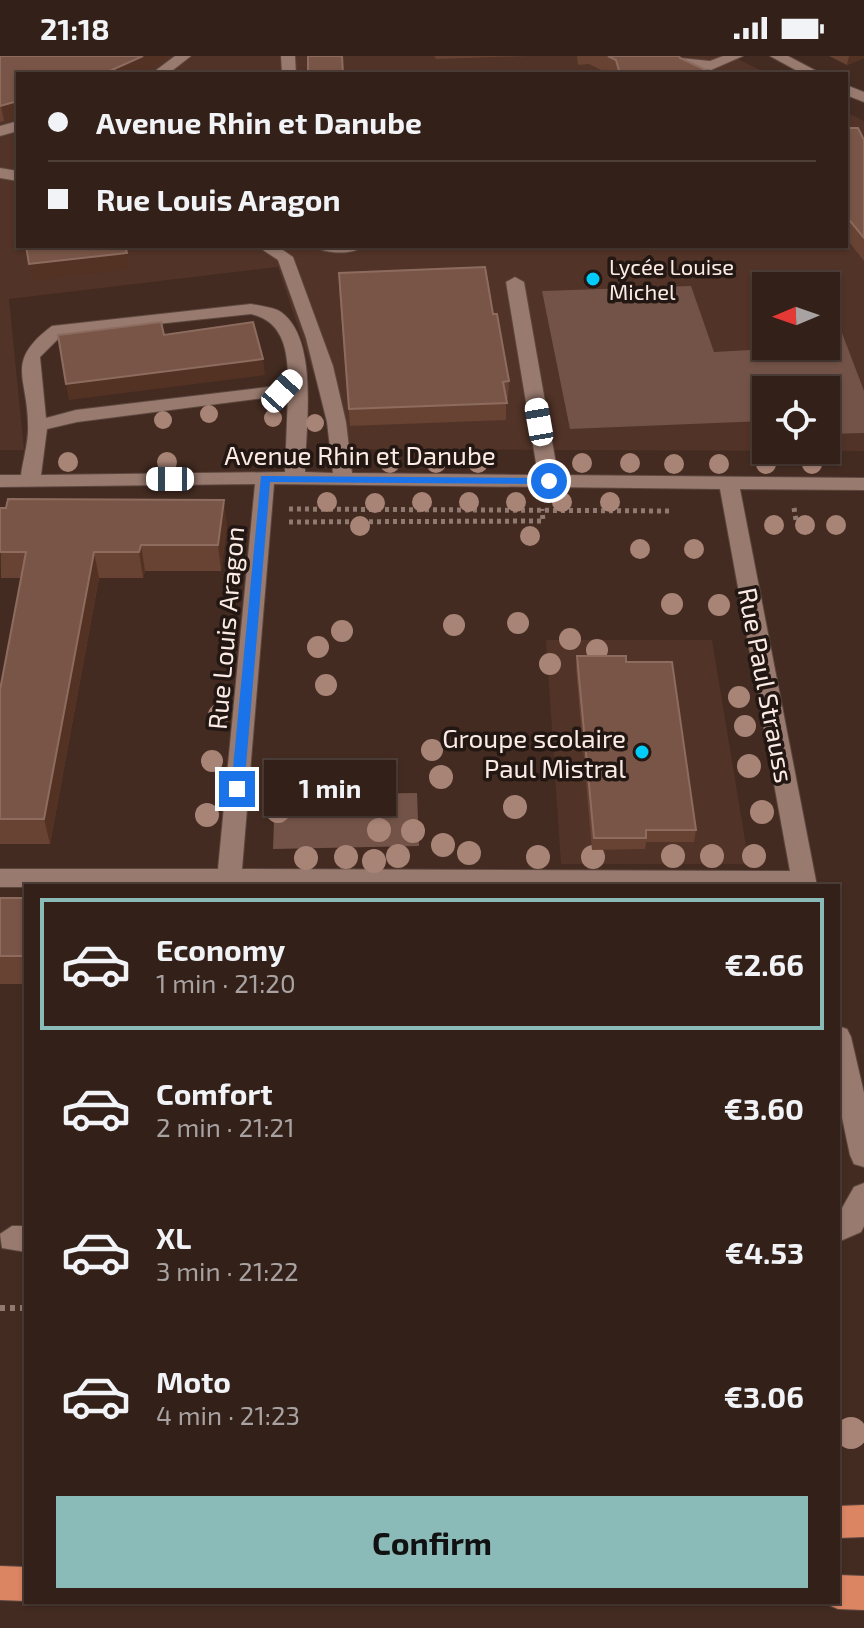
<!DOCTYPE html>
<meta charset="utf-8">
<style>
:root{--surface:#322019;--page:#3a2822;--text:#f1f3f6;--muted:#a8a3a2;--line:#4d3e38;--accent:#8bbbb9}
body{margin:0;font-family:"Exo 2",sans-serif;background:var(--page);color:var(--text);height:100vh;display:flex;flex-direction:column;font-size:30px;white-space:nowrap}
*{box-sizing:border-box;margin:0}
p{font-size:26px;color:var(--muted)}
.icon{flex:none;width:44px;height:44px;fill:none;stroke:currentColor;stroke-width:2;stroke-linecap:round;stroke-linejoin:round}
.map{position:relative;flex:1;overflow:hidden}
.side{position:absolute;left:24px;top:828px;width:816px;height:720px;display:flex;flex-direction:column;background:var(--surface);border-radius:0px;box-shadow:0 2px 6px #0004,0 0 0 2px var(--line)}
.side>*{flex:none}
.banner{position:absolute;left:16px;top:16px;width:832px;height:176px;border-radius:0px;box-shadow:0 2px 6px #0004,0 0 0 2px var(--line);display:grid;align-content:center;height:176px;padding:0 32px;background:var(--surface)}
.needle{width:52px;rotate:268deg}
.tools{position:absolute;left:752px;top:216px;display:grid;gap:16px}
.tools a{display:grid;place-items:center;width:88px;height:88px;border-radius:0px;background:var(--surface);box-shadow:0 2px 6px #0004,0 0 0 2px var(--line);font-size:40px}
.end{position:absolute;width:36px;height:36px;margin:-18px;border:10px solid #1a73e8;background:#fff;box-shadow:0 0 0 4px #fff}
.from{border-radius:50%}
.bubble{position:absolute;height:56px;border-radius:0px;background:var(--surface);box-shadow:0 2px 6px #0004,0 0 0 2px var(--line);font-size:26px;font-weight:700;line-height:56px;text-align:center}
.car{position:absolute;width:24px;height:48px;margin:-24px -12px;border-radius:10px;box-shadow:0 0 6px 2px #0007;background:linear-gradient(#fff 24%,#345 0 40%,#fff 0 76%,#345 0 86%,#fff 0)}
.banner b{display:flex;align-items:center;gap:28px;height:76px;font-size:30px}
.banner b+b{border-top:2px solid var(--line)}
.banner i{width:20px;height:20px;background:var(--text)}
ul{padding:14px 0 0;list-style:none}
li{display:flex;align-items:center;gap:24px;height:132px;margin:0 16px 12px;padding:0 16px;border:4px solid transparent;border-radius:0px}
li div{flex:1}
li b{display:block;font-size:30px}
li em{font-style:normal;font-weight:700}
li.current{border-color:var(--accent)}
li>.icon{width:72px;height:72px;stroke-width:1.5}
.cta{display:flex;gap:16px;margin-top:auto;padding:16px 32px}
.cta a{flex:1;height:92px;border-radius:0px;background:var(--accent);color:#111;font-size:32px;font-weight:700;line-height:92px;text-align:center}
.status{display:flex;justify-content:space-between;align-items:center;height:56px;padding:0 40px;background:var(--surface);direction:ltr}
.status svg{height:22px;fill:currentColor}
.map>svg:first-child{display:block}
</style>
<div class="status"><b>21:18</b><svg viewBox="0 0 49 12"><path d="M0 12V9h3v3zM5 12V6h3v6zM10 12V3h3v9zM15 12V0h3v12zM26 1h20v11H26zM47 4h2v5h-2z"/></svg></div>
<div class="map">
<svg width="864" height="1572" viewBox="0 0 864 1572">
<rect width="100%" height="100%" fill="#432b21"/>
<!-- built -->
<path fill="#513327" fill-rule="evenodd" d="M0 0H732L768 18H18V190H846V56L864 65V395L330 393 332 373 278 211 9 243 24 394H0ZM766 230H826V290H766ZM766 334H826V394H766Z
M546 584H712L749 808H561Z"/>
<!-- green -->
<path fill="#735347" d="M691 230 714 296 826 290V270L839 269 864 335V377L826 378V334H766V365L570 373 542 235Z
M417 737 419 790 273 793 275 739Z"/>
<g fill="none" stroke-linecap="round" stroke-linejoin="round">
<!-- minor casing -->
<g stroke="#5c473f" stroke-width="2">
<path id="minor" d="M175 0H191L168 18H151Z
M281 0H295L296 18H282Z
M660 0 710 5 723 0H743L711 14 660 6Z
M770 0H788L822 18H803Z
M846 29 864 36V46L846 39Z
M18 65V75L0 80V70Z
M0 112 18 115V125L0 122Z
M257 190H277L293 201 333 310 346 366 352 417 538 419 506 226 515 221 524 226 558 419 864 422V434L740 433 817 830 0 831V813H218L255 428 0 431V419H21C23 403 29 385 28 369 28 321 4 306 52 270L251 248C260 250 273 251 281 256 320 284 305 375 305 416L333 417 327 366 306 282 278 204ZM251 258C281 265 287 290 288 318L276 330 76 354 46 362 40 301 63 278ZM288 339 285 416 41 419 47 373 77 366ZM274 428 720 433 790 815 242 813Z
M314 190H362V191C352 199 324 198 314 190Z
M838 970 847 973 851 981 864 1037V1111L854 1108 850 1099 838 1043Z
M864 1127V1170L861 1176 838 1186V1159L854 1131Z
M12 1170H26V1196L2 1192 0 1178Z"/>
</g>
<!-- highway casing -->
<g stroke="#5c473f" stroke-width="2">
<path id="highway" d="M864 1449V1481L838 1482V1450Z
M0 1510 26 1511V1545L0 1544Z
M838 1519 864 1520V1554L838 1553 826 1548 838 1546Z"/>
</g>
<!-- path-far1 -->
<path stroke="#8f7971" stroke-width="5" stroke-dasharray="4 4" stroke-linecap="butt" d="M794 452 796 464
M289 453 671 455
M289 466 543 465 542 453"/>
<!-- path -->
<path stroke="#8f7971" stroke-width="6" stroke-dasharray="5 5" stroke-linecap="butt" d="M0 1252H26"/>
<!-- minor -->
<use href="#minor" fill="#987a6f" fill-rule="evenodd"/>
<!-- highway -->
<use href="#highway" fill="#db8563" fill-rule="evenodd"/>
</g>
<!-- trees -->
<g fill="#a88476">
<circle cx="209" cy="358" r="9"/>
<circle cx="273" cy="362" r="9"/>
<circle cx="163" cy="364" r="9"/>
<circle cx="315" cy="367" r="9"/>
<circle cx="68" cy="406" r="10"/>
<circle cx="167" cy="406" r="10"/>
<circle cx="390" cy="407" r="10"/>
<circle cx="436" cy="407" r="10"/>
<circle cx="478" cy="407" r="10"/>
<circle cx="582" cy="407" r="10"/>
<circle cx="630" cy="407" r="10"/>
<circle cx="674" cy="408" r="10"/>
<circle cx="719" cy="408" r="10"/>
<circle cx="766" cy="408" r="10"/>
<circle cx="812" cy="408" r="10"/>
<circle cx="327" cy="446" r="10"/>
<circle cx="422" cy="446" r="10"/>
<circle cx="469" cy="446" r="10"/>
<circle cx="516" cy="446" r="10"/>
<circle cx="562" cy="446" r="10"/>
<circle cx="610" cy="446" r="10"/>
<circle cx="375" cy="447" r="10"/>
<circle cx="774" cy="469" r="10"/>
<circle cx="805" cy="469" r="10"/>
<circle cx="836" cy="469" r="10"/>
<circle cx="360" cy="470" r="10"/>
<circle cx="530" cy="480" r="10"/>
<circle cx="640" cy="493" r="10"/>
<circle cx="694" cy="493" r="10"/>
<circle cx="672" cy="548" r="11"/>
<circle cx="719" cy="549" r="11"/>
<circle cx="518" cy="567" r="11"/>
<circle cx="454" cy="569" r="11"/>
<circle cx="342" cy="575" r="11"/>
<circle cx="570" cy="583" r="11"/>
<circle cx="318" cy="591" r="11"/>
<circle cx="597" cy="594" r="11"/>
<circle cx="550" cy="608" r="11"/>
<circle cx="326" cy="629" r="11"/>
<circle cx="739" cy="641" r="11"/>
<circle cx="219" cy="659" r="11"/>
<circle cx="745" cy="670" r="11"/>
<circle cx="432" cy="694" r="11"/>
<circle cx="212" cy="705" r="11"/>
<circle cx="749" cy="710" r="12"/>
<circle cx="441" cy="721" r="12"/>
<circle cx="364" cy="729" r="12"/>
<circle cx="515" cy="751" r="12"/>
<circle cx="278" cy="755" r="12"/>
<circle cx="762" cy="756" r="12"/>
<circle cx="207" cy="759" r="12"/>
<circle cx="379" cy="774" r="12"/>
<circle cx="413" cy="775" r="12"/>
<circle cx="443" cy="789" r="12"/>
<circle cx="469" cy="797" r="12"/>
<circle cx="398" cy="800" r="12"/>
<circle cx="673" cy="800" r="12"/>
<circle cx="712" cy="800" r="12"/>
<circle cx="754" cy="800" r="12"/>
<circle cx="346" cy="801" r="12"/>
<circle cx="538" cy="801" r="12"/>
<circle cx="593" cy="801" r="12"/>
<circle cx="306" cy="802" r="12"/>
<circle cx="374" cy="805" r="12"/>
<circle cx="851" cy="1377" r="16"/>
</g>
<!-- wall -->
<path fill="#684333" d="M0 0H169L152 12 4 65 0 66Z
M434 0H529L436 3Z
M577 0H679L680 2 710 16V18H609L589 8 578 9Z
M829 0H864V2L847 9Z
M846 72 864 84V205L846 182Z
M339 233 493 258 509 325 508 342H506V364L350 370Z
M0 452 227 470 221 515H145L143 522H99L50 788H0V634L21 522H1Z
M577 600 626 606 696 774 694 786H646L645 793 592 794 576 613Z
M0 842H26V928H0Z"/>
<!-- shaded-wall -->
<path fill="#533224" d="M143 0H169L152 12 139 18H103Z
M849 0H864V2L847 9Z
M18 45V61L4 65 1 50Z
M127 197 129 213 33 225 29 208Z
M263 303 265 319 69 344 66 328Z
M224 444 227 470 221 515 218 489Z
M141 489 145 515 143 522 139 496Z
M94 496 99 522 50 788 44 763Z"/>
<!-- building -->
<path fill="#785546" stroke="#8d6c5f" stroke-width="2" d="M0 0H143L103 18H18V45L0 50Z
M308 0H342L343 18H308Z
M608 0H679L680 2 710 16 705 18H620L616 4Z
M846 72H858L864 84V182L846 160Z
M26 190H125L127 197 29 208Z
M485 211 493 258H497L509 325 503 326 507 347 349 353 339 217Z
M161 266 164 279 253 266 263 303 66 328 58 279Z
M8 443 224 444 218 489H141L139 496H94L44 763H0V634L26 496H0V452H6Z
M577 600H626V606H672L696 774H646V782H594Z
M0 842H26V900H0Z"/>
<!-- route -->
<path fill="#1a73e8" d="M261 420 549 422 554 425 549 428 270 426 244 733 237 738 231 733Z"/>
<!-- markers -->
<g fill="#00cbf9" stroke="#221712" stroke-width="3">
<circle cx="593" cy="223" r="8"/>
<circle cx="642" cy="696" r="8"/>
</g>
<g text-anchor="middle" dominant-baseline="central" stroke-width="7" stroke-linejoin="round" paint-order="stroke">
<!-- far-poi labels -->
<g font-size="22" fill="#fcebe5" stroke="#221712" text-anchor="start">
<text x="609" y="210">Lycée Louise<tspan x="609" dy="25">Michel</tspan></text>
</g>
<!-- street labels -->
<g font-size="26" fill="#fcebe5" stroke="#221712">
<text x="360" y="398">Avenue Rhin et Danube</text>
<text transform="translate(225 572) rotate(-85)">Rue Louis Aragon</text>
<text transform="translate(767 629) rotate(79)">Rue Paul Strauss</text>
</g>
<!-- poi labels -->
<g font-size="26" fill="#fcebe5" stroke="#221712" text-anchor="end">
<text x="626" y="681">Groupe scolaire<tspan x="626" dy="30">Paul Mistral</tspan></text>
</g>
</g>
</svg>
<div class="tools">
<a><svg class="needle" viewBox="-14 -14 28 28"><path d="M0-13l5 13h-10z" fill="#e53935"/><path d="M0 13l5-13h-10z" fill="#a8a3a2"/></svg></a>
<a><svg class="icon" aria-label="locate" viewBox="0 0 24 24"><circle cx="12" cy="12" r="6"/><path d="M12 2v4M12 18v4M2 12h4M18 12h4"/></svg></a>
</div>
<i class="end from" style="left:549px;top:425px"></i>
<i class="end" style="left:237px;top:733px"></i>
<div class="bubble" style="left:264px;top:704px;width:132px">1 min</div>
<i class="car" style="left:282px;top:335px;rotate:42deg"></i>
<i class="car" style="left:539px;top:366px;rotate:350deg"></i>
<i class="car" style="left:170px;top:423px;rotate:270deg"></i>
<div class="banner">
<b><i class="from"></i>Avenue Rhin et Danube</b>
<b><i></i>Rue Louis Aragon</b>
</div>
<section class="side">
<ul>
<li class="current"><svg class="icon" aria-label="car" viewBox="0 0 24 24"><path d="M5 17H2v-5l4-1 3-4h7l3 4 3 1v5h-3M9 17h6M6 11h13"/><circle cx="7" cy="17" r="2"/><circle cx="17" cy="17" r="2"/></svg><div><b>Economy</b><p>1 min · 21:20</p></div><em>€2.66</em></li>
<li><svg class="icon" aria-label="car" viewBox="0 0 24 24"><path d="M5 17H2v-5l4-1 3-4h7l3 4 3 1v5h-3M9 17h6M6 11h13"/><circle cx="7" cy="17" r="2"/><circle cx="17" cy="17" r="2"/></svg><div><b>Comfort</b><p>2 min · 21:21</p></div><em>€3.60</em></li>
<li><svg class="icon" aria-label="car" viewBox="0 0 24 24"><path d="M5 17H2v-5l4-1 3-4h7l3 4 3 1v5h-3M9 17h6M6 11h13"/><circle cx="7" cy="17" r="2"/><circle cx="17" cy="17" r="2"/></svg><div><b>XL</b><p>3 min · 21:22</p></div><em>€4.53</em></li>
<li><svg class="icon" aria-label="car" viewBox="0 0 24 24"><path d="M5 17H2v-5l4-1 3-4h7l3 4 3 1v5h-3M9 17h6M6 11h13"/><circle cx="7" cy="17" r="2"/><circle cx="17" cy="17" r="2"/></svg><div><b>Moto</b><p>4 min · 21:23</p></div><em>€3.06</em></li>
</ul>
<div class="cta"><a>Confirm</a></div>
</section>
</div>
